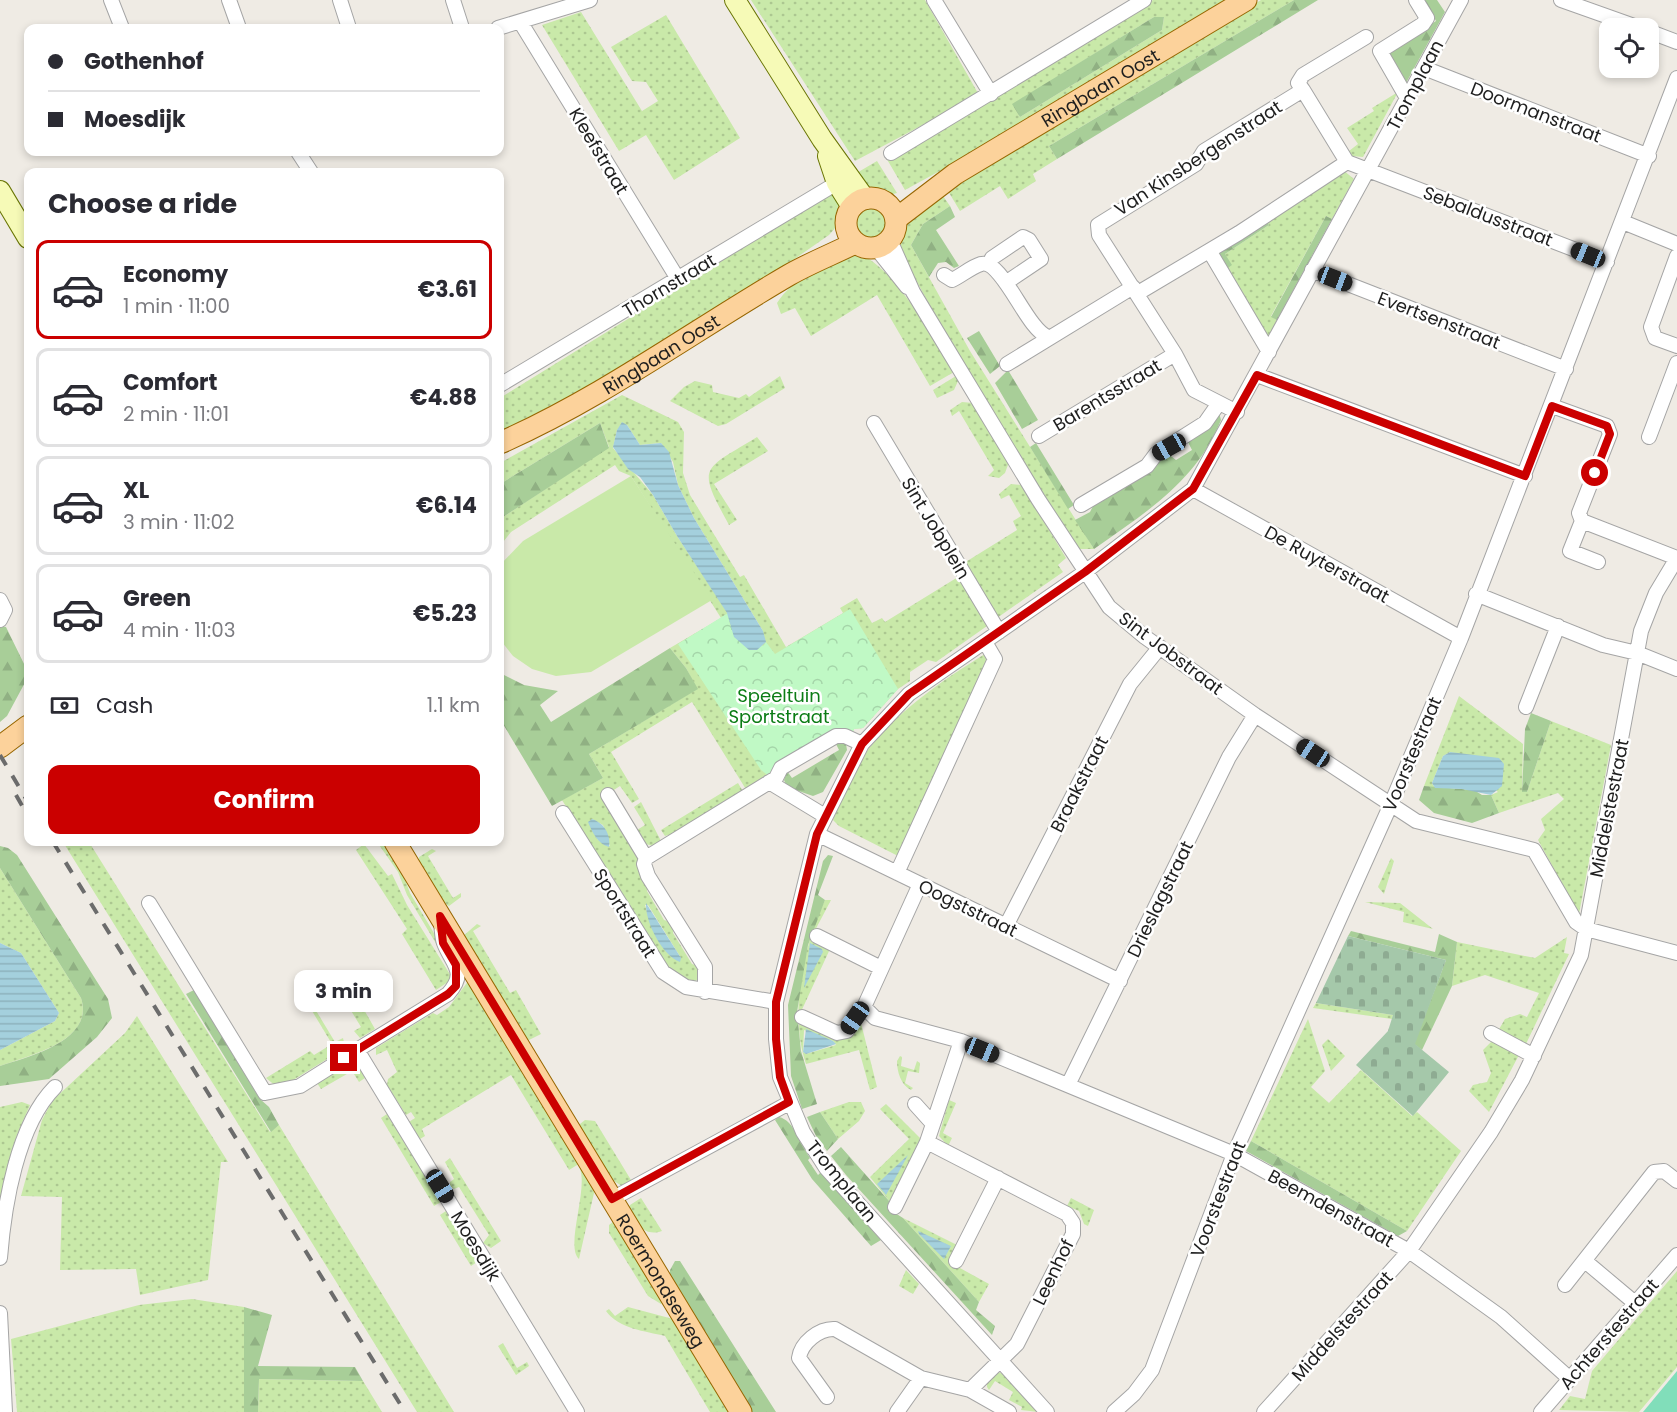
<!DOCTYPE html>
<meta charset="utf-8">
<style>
:root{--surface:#fff;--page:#f2f2f3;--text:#2b2b33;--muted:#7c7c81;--line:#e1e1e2;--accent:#cb0000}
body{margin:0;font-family:Poppins,sans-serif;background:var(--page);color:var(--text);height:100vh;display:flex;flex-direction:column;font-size:22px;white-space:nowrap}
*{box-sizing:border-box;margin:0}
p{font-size:20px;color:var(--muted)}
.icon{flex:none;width:33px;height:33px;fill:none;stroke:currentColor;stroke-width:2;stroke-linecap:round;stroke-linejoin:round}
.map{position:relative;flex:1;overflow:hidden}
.side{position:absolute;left:24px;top:168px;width:480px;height:678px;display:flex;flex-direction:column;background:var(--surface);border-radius:12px;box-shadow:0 3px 9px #0003}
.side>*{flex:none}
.banner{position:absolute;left:24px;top:24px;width:480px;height:132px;border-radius:12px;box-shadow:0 3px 9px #0003;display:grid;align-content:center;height:132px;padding:0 24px;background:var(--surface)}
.controls{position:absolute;left:1599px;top:18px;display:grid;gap:12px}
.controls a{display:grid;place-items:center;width:60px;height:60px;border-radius:12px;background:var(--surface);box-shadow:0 3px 9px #0003;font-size:30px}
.end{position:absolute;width:27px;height:27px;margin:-14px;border:8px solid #cb0000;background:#fff;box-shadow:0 0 0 3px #fff}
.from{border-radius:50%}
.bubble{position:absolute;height:42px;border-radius:12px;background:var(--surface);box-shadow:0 3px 9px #0003;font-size:20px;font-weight:700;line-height:42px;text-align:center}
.car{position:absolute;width:18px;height:36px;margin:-18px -9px;border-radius:8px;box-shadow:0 0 4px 2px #0007;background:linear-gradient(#222 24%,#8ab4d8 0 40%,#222 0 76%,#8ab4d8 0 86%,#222 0)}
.banner b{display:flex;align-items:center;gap:21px;height:57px;font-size:22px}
.banner b+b{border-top:2px solid var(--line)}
.banner i{width:15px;height:15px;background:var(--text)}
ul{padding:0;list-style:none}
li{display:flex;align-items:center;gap:18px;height:99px;margin:0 12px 9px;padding:0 12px;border:3px solid var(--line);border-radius:12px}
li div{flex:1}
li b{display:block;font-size:22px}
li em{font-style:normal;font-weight:700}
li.selected{border-color:var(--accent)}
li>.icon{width:54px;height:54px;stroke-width:1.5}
h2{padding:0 24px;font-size:27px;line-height:72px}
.pay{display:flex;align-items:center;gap:15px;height:66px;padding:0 24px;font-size:22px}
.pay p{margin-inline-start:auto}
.button{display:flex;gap:12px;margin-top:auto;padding:12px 24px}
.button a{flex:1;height:69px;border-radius:12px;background:var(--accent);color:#fff;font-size:24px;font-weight:700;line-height:69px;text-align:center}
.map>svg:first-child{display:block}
</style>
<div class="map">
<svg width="1677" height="1412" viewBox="0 0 1677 1412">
<defs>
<pattern id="grass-dots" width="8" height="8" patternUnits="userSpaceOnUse" patternTransform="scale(1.5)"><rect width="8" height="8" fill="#c9e9a9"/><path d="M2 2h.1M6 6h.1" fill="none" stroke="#acc791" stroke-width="1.8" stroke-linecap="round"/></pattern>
<pattern id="forest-firs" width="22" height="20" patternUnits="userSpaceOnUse" patternTransform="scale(1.5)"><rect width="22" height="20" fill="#a8ce98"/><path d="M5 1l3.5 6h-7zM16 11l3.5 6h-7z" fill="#90b083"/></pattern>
<pattern id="cemetery-stones" width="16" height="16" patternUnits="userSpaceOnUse" patternTransform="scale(1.5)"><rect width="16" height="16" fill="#a5c8aa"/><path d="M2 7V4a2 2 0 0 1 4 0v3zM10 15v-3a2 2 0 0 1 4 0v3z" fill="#8eab92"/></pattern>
<pattern id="park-crowns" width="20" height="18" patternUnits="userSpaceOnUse" patternTransform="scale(1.5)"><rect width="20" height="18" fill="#c0f9c5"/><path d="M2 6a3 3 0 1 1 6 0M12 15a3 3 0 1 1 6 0" fill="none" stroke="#a5d5a9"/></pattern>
<pattern id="water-rules" width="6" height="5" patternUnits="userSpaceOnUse" patternTransform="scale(1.5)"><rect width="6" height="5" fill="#a4d0dd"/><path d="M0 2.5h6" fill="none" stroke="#8db2bd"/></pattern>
</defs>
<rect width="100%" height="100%" fill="#efebe4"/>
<!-- grass -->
<path fill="url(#grass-dots)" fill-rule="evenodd" d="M751 0H925L979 95 855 161Z
M1153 0H1234L1013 131 905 190 885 156ZM1154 17H1164L1162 30 1020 117 1013 104Z
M1261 0H1294L1049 146 1057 159 1033 174 1036 181 1008 199 1000 186 960 211 948 191Z
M581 12 642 111 658 101 646 82 632 81 611 47 666 15 740 138 674 180 646 135 619 151 542 25Z
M1398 92 1363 157 1352 156 1349 151 1358 144 1347 128 1374 111 1372 108Z
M877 161 897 193C878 199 866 189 855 174Z
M1343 170 1354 179 1332 219 1326 216 1271 316 1277 320 1267 339 1225 270V254L1269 225 1266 220Z
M941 193 950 206 923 224 911 245 970 351 1094 549H1077L958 357 900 251 904 224Z
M830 194H836C845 210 842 222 829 235L740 297 619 371 500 432V398Z
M856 223a15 15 0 1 1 30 0a15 15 0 1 1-30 0Z
M855 252C893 264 933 337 954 372L930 386 877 295 811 336 795 308 781 314 777 303C793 278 828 261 855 252Z
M780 376 785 388 726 424 718 426 670 401 684 387 695 381 712 385 713 392 739 398 746 394 749 397Z
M956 376 958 381 954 390 937 398 933 390Z
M622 395 678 422 684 432 683 473 690 495 740 577 744 575 786 647 843 613 840 608 857 598 872 623 882 618 885 622 958 577 987 626 936 662 928 660 910 672V681L898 689 863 728 854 729 853 732 838 729 781 763 770 777 747 791 692 702 611 752 639 799 632 803 620 786 603 797C617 821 651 863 647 891L664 920 671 922 674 928 673 933 692 964 698 966 699 979 695 981C679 980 668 967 658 955L562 800 603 778 589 754 697 689 686 668 670 648 721 618 631 476 619 471 615 465 511 532 500 546V519L609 447 600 423 500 484V463ZM627 425 640 445 661 443 673 462 678 485 694 518 763 631 728 613 677 536 653 495 613 448 617 430ZM592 819 603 825 610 846C595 842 593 833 592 819ZM645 905H648L681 958 651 925Z
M962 402 973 403 1009 462 1005 473 999 478 988 476 994 470 959 411 952 416 950 410Z
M757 437 768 451 714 484 737 520 729 525C696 465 702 471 757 437Z
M1011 484 1022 485 1066 558 1058 565 1063 572 997 618 964 563 1017 530 1013 521 1021 516 1009 495 1001 499 999 494Z
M990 651 900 857 839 826 833 820C853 741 924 691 990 651Z
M1459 696 1523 744 1522 792H1527L1551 721 1611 745 1579 914 1538 840 1545 830 1541 819 1564 799 1558 793 1499 813 1491 795 1498 792 1450 752 1443 756 1432 783 1435 788 1424 786Z
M738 783 744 793 670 838 668 835 665 836 661 830Z
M641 802 662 843 656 847 646 844 637 830 645 825 634 807Z
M63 842H89L270 1132 279 1125 454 1412H417Z
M377 842H386L399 863 410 893 453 965 450 967 407 895 398 872Z
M364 844 388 876 392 874 407 905 451 976 448 982 436 990 402 934 407 929 356 850Z
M432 849 436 851 428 856 453 898 461 893V897L449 906C435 899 418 872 419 857Z
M1391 858 1394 861 1384 894 1378 887Z
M0 868 81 998C95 1041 30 1055 0 1066V1050L55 1021 59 1013 21 953 0 943Z
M825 900H831L811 938 830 949 799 1016 839 1039 850 1035 861 1023 877 1087 870 1090 859 1050 806 1064C789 1014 803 947 825 900ZM804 1030 833 1041 836 1045 806 1054 803 1052Z
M1365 902 1400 903 1433 929 1403 922 1404 912Z
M477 924 481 926 473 931 510 993 516 990 541 1034 529 1040 525 1039 462 937Z
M1567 937 1564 953 1569 954 1525 1046 1498 1031 1505 1019 1520 1014 1527 1017 1539 993 1485 975 1452 986 1457 942 1535 958Z
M342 971 375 1029 360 1038 354 1031 361 1027 331 978Z
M469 980 582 1162 569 1170 511 1075 422 1129 425 1136 420 1139 409 1122 415 1118 411 1112 406 1115 387 1085 388 1079 397 1072 387 1050 376 1055V1048L433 1013 437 1015 449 1007Z
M306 994 335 1042 343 1038 345 1048 285 1085 277 1087 266 1078 310 1051 314 1055 332 1044 303 996Z
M1316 1003 1393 1015 1392 1019 1313 1008Z
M137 1016 228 1162H221L208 1280 140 1295 136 1269 60 1270 62 1197 21 1196 42 1120 52 1101 125 1033Z
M1308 1019 1325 1071 1311 1087 1329 1103 1361 1070 1412 1116 1417 1112 1461 1151 1407 1231 1251 1141Z
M1328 1039 1345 1056 1331 1071 1322 1045Z
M1494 1039 1520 1053 1489 1112 1469 1091 1473 1085 1487 1082 1491 1073 1483 1050Z
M900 1056 902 1057 901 1066 914 1070 917 1061 920 1063 919 1073 908 1071 905 1083 913 1088 911 1090C901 1085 897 1072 897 1061Z
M353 1065 359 1068 365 1078 359 1082 352 1071 321 1089 317 1083 346 1066Z
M949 1100 956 1103 943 1133 952 1138 948 1146 939 1136Z
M22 1102 30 1105 17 1135 0 1200V1107Z
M849 1102H861L865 1111 859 1121 838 1139 820 1112Z
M886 1104 920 1138 921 1143 890 1202 870 1177 909 1139 880 1109Z
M387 1114 441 1202 434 1206 381 1118Z
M585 1120 595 1121 631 1180 622 1186 609 1178 580 1130V1124Z
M450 1158 501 1241 491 1248 483 1243 489 1235 459 1187 454 1189 450 1186V1182L454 1179 445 1162Z
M584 1166 594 1183V1193L579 1259C565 1247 588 1190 580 1169Z
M641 1198 662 1231C644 1237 637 1224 628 1210L630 1205Z
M1071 1198 1094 1210 1088 1226 1084 1224 1079 1211 1067 1206Z
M446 1211 477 1262 471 1266 440 1215Z
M903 1218 957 1245 949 1262 989 1284 979 1302Z
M614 1221 662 1303 661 1304 648 1296 609 1233V1225Z
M906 1270 919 1284 913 1294 899 1286Z
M1677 1271V1367L1639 1412 1559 1410 1570 1396 1585 1399 1592 1371Z
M192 1299 244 1307V1412H17L11 1339 139 1305Z
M628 1307 673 1319 729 1412H710L665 1336C645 1331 619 1329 606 1311L609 1309 615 1316Z
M503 1343 517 1368 527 1362 529 1366 516 1375 498 1346Z
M998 1372 1003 1374 1039 1412 1021 1410 1022 1407 1009 1400 1013 1392 995 1381 989 1390 987 1387V1381Z
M259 1379 363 1381 382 1412H258Z"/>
<!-- forest -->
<path fill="url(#forest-firs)" d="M1294 0H1318L1057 159 1049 146Z
M1424 0H1437L1445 12 1406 83 1388 53 1436 21Z
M1154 17H1164L1162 30 1020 117 1012 104Z
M950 206 955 217 936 230 959 266 954 268 946 262 938 263 929 277 911 245 923 224Z
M1326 216 1332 219 1277 320 1271 317Z
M1266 220 1269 225 1225 254 1232 265 1225 270 1215 253Z
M979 331 1000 366 990 374 967 338Z
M1008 370 1038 420 1022 429 995 383Z
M1218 409 1221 420C1196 482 1146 512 1094 549L1075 520 1090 512 1094 504 1153 469 1167 453 1176 460 1192 450 1187 440Z
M600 423 609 448 500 519V484Z
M1036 443 1074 505 1068 509 1030 447Z
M0 626 6 627 28 672V677L7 716 0 722Z
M670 648 686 668 698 689 589 754 603 778 552 806 500 719V673L524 685 558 691 540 705 551 722Z
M1531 713 1551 721 1527 792H1522L1525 729Z
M841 740 846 744 847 750 823 792 813 796 787 787 784 780 787 771 792 778 839 750 835 742Z
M1424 786 1474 790 1482 795H1491L1499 813 1472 823 1434 813 1419 800Z
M0 846 8 848 17 855 108 999 112 1018 97 1037 49 1079 0 1086V1066C31 1056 95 1040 81 998L0 868Z
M828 855 833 856 818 895 825 900 808 945 797 1012 801 1051 817 1104 802 1109 791 1076 788 1005 823 861Z
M1351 931 1435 952 1439 934 1457 942 1452 986 1422 1050 1414 1044 1446 960 1348 936Z
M194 990 260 1099 269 1107 279 1125 271 1132 186 994Z
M820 1112 838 1139 827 1151 816 1136 807 1117Z
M779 1117C794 1120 802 1146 810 1158L808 1160 818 1175 821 1172 881 1240 871 1246 812 1179 775 1120Z
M1251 1141 1407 1231 1398 1236 1246 1151Z
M841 1147 890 1202 887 1208 903 1218 979 1302 976 1310 995 1326 992 1335 846 1175 831 1156Z
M675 1261H680L776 1412H752L670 1280V1270Z
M244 1307 272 1315 258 1366 355 1367 363 1381 259 1379 258 1412H244Z"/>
<!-- cemetery -->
<path fill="url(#cemetery-stones)" d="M1348 936 1446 960 1415 1044 1449 1072 1413 1116 1356 1065 1388 1031 1393 1015 1316 1003Z"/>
<!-- park -->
<path fill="url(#park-crowns)" d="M850 609 898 689 863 728 854 729 853 732 838 729 781 763 770 777 761 770 678 644 728 613 730 625 763 646 766 642 775 654Z"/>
<!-- garden -->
<path fill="#c9e9a9" d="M631 476 712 600 591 672 556 676 532 669 513 656 502 642 500 636V565L523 541Z"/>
<!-- pitch -->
<path fill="#81deba" d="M1677 1371V1412H1643Z"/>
<!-- water -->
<path fill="url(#water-rules)" d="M622 422 627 425 640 445 661 443 669 452 678 485 694 518 763 631 766 642 757 650H749L734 637 727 613 677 536 653 495 640 477 628 469 613 447 617 430Z
M1450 752 1499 758 1504 764 1502 786 1491 795 1462 789 1435 788 1432 783 1443 756Z
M592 819C604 823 611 834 609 847 598 844 592 832 588 822Z
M646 903 681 958 680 962C662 955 645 922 646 903Z
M0 943 21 953 59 1013 55 1021 0 1050Z
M810 943 822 949 823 952 804 988Z
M806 1029 833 1041 836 1044 806 1054 803 1052Z
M908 1155 886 1195 877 1184Z
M918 1231 951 1246 944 1259 919 1234Z"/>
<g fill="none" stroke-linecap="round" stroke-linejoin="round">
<!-- street casing -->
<g stroke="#a5a5a5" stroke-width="16">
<path id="street" d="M111 0 122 28
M229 0 239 28
M340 0 349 28
M453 0 462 28
M934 0 991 94
M1561 0 1640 28
M521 23 678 279
M498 28 590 0
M1648 31 1677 42
M1424 68 1649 156
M1303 90 1347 162 1607 262
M1407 98 1380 51 1423 24 1427 18 1416 0
M298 152 311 172
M891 153 1144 0
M1623 222 1677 244
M890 240 913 292 1038 499 1109 607 1145 637 1255 715 1416 821 1534 850 1576 922 1586 929 1677 953
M876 248 907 287
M1210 252 1269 352
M1677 256 1651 327 1655 338 1677 346
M989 265 992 258 1023 237 1029 240 1041 259 1007 282
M1312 270 1566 369
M944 275 952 280C961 276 971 267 981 264 1002 258 1026 329 1048 337
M1138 293 1239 233 1347 162
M1007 364 1133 287
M1257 375 1525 476
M500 385 837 183
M1552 406 1607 426 1610 434 1579 513 1582 521 1677 558
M1237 412 1194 390 1175 354 1099 235 1098 225 1196 164 1204 151 1303 90 1298 83 1303 75 1366 37
M874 423 999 632
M1039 436 1175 354
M1649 437 1677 363
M1193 489 1461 638
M1081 505 1147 466 1156 454 1205 423 1219 403
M1582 521 1570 551 1598 562
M1476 594 1603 645 1637 653 1677 669
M0 600 5 610 0 620
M1526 707 1558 626
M769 782 825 816
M608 795 646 858 776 778 781 768 836 736H845L862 744
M563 813 663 972 686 987 776 1002
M817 834 1120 981
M646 858 644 864 648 876 705 967V992
M897 873 995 659 985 642
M149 903 265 1093 300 1086 357 1050 577 1412
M1006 926 1130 684 1160 647
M817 936 881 968
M864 1007 875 1018 961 1041 1234 1154 1409 1251 1501 1317 1570 1379
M802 1017 837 1033 847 1031 864 1007 920 884
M1491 1033 1534 1056
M357 1050 448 994C468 972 452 964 444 943 442 938 442 930 441 924
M1068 1085 1229 757 1255 715
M915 1104 933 1124
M612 1199 789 1103
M895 1207 927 1142
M0 1258C4 1206 17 1125 55 1087
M956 1261 998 1178
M1585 1261 1635 1303
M1565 1285 1654 1172 1664 1171 1677 1181
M0 1313 5 1412
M970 1390 1009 1412
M827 1397 799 1358C801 1343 819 1328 835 1329L921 1378 970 1390 1017 1344 1073 1234V1223L1067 1214 927 1142 961 1041
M897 1412 921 1378
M1047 1412 826 1168 803 1132 780 1077 776 1039V1002L817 834 862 744 909 694 1085 572 1193 489 1461 0
M1114 1412 1134 1394 1152 1370 1234 1154 1391 804 1461 638 1677 78
M1264 1412 1409 1251 1491 1132 1522 1080 1581 955 1641 631 1656 593 1677 558
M1541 1412 1677 1255"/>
</g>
<!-- secondary casing -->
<g stroke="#697504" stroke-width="22">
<path id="secondary" d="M735 0 822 139 865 199
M828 156 837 183 852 207
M0 191 28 238"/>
</g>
<!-- primary casing -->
<g stroke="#976600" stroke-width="23">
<g id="primary">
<circle cx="871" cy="223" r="25"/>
<path id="s1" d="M896 219 955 174 1246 0"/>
<path id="s2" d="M500 443C602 398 693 331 789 275 810 263 833 254 855 243"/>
<path d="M0 747 28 726"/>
<path id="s3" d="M395 842 741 1412"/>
</g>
</g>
<!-- street -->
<use href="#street" stroke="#fff" stroke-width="14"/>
<!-- secondary -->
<use href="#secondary" stroke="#f6fab7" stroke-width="20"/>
<!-- primary -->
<use href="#primary" stroke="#fcd29b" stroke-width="21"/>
<!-- rail -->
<path stroke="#6c6c6c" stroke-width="4" stroke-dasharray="12 12" stroke-linecap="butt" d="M0 755 28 802
M16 795 28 816
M53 842 405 1412"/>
</g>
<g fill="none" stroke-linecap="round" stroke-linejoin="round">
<!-- route -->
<path stroke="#cb0000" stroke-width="8" d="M344 1058 448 994 456 986V965L443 943 440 916 612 1199 789 1102 780 1077 776 1039V1002L817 834 862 744 909 694 1085 572 1193 489 1257 375 1525 476 1552 406 1607 426 1610 434 1595 473"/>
</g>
<g text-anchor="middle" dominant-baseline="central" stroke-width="5" stroke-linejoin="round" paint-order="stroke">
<!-- street labels -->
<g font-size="18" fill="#1e1e1e" stroke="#fff">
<text transform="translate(1415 85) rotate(-62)">Tromplaan</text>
<text stroke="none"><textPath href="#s1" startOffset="243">Ringbaan Oost</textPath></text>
<text transform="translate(1536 112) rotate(21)">Doormanstraat</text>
<text transform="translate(599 151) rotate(59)">Kleefstraat</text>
<text transform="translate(1198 158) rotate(-33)">Van Kinsbergenstraat</text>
<text transform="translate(1488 216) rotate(21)">Sebaldusstraat</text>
<text transform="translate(669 285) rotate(-31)">Thornstraat</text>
<text transform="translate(1439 320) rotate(21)">Evertsenstraat</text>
<text stroke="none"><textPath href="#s2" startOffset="184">Ringbaan Oost</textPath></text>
<text transform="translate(1107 395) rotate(-31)">Barentsstraat</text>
<text transform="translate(936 528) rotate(59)">Sint Jobplein</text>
<text transform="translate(1327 564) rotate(29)">De Ruyterstraat</text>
<text transform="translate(1171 653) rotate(37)">Sint Jobstraat</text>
<text transform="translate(1412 754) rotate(-67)">Voorstestraat</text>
<text transform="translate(1079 784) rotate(-63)">Braakstraat</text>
<text transform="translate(1609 808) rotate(-79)">Middelstestraat</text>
<text transform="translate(1160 899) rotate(-64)">Drieslagstraat</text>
<text transform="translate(968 908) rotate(26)">Oogststraat</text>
<text transform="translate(625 913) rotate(58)">Sportstraat</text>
<text transform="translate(842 1181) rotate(51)">Tromplaan</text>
<text transform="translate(1218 1199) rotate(-69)">Voorstestraat</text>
<text transform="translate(1331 1208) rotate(29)">Beemdenstraat</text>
<text transform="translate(476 1246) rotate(59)">Moesdijk</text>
<text transform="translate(1053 1272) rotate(-64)">Leenhof</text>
<text stroke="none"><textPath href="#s3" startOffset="513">Roermondseweg</textPath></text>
<text transform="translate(1342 1326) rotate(-48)">Middelstestraat</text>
<text transform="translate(1609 1334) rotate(-49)">Achterstestraat</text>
</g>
<!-- park labels -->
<g font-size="18" fill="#0b7c15" stroke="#fff">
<text x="779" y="695">Speeltuin<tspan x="779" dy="21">Sportstraat</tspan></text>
</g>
</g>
</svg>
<div class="controls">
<a><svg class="icon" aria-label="locate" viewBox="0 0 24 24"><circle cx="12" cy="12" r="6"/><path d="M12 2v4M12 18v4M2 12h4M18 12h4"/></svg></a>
</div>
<i class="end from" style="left:1595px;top:473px"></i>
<i class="end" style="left:344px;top:1058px"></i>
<div class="bubble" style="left:294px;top:970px;width:99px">3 min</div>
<i class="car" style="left:1588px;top:255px;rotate:292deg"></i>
<i class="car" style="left:1335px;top:279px;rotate:111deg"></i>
<i class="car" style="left:1169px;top:447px;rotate:241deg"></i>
<i class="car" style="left:1313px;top:753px;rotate:303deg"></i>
<i class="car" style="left:855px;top:1018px;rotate:215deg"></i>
<i class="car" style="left:982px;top:1050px;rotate:112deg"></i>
<i class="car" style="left:440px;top:1186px;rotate:148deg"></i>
<div class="banner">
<b><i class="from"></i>Gothenhof</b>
<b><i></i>Moesdijk</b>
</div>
<section class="side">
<h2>Choose a ride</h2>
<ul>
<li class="selected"><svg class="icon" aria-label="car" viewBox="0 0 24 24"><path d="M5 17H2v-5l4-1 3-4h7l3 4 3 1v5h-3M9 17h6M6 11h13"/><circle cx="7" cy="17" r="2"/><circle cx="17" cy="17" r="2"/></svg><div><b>Economy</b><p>1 min · 11:00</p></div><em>€3.61</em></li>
<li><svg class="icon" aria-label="car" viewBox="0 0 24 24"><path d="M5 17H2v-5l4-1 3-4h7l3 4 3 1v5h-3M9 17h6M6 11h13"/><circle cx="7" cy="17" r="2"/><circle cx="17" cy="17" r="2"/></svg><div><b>Comfort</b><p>2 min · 11:01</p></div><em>€4.88</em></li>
<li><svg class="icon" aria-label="car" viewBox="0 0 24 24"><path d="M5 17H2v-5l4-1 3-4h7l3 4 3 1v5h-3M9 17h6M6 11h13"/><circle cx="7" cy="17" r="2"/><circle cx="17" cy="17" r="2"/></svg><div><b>XL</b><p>3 min · 11:02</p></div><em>€6.14</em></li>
<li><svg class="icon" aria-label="car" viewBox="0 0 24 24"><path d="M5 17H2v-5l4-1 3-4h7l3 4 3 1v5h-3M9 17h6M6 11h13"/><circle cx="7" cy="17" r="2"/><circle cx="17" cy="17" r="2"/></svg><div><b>Green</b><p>4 min · 11:03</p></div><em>€5.23</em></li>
</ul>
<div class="pay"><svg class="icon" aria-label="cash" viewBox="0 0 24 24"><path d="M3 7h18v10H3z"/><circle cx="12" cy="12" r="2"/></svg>Cash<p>1.1 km</p></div>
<div class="button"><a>Confirm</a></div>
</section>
</div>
